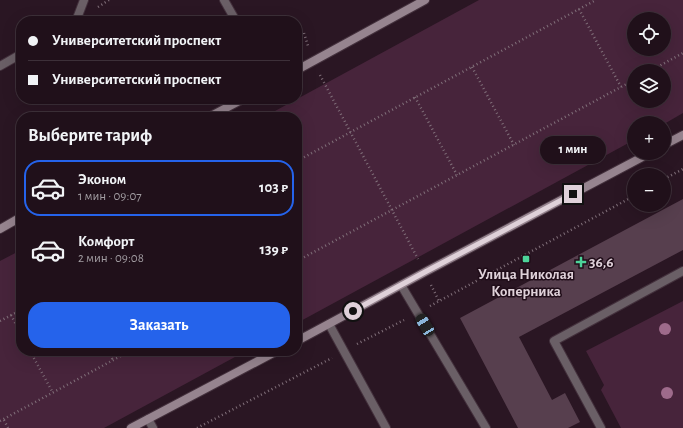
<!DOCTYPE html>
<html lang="ru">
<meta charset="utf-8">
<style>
:root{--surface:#20101a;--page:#2d1e27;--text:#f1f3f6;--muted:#a29da2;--line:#3d3039;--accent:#2563eb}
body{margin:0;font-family:"Alegreya Sans",sans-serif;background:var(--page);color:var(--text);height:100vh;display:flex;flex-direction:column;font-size:15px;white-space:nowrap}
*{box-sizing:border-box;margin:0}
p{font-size:13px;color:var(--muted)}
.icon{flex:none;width:22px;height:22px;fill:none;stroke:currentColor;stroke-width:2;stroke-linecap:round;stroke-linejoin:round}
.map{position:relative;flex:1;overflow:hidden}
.details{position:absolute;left:16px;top:112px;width:286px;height:244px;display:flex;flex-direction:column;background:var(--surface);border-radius:16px;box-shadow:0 4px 16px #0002,0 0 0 1px var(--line)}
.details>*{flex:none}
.banner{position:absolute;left:16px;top:16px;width:286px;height:88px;border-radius:16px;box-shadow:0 4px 16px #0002,0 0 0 1px var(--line);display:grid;align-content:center;height:88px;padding:0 12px;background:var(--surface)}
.controls{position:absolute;left:627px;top:12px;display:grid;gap:8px}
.controls a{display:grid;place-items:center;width:44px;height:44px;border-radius:50%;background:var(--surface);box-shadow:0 4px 16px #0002,0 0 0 1px var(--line);font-size:20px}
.end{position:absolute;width:18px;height:18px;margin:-9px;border:5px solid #dfd1d9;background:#111;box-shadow:0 0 0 2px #111}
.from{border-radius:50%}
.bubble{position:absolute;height:28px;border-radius:14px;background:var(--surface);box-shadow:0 4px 16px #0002,0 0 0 1px var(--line);font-size:13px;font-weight:600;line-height:28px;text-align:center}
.car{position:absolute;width:12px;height:24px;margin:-12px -6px;border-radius:5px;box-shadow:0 0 3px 1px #0007;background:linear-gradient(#222 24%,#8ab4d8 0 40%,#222 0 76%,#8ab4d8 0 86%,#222 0)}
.banner b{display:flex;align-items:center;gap:14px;height:38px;font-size:15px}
.banner b+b{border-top:1px solid var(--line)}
.banner i{width:10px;height:10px;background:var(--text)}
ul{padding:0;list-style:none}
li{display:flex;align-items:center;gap:12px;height:56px;margin:0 8px 6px;padding:0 4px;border:2px solid transparent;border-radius:16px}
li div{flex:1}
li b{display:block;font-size:15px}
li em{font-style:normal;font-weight:600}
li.selected{border-color:var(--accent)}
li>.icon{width:36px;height:36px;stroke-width:1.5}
h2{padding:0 12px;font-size:18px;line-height:48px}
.cta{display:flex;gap:8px;margin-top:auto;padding:8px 12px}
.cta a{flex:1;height:46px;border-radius:16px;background:var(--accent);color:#fff;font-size:16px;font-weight:600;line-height:46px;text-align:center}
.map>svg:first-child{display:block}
</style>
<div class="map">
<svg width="683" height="428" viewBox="0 0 683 428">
<rect width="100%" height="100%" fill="#2a1623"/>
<!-- green -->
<path fill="#47243b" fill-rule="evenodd" d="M479 0H683V113L664 124V123H634V140L297 323V117H264ZM634 19H664V49H634ZM634 71H664V101H634Z
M21 250V351H246L104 428H0V261Z
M683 301V428H621L601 390 604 385 586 351Z"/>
<!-- building -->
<path fill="#573f4e" d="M683 199V250L519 337 552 400 565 393 580 422 568 428H518L460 318Z"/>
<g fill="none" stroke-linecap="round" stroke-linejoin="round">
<!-- service casing -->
<g stroke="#43303c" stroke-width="10">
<path id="service" d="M224 0 236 21
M76 21 84 0
M0 66 21 54
M401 285 486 428
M329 324 386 428
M148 419 153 428
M601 428 554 341 683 271"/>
</g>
<!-- secondary casing -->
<g stroke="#43303c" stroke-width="10">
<path id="secondary" d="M297 70 425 0
M209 117 243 99
M664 145 683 135
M0 229 21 217
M297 341 401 285 425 272 650 153
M131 428 277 351"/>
</g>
<!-- path -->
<path stroke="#81707a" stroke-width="2.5" stroke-dasharray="1 3" stroke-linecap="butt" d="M98 7 109 0
M579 9 621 87
M304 33 308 46
M472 67 514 145
M650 71 683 53
M320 75 418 259
M415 97 457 175
M297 161 596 0
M664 179 683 169
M297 254 300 260
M297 261 634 80
M431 285 439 301
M430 306 634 196
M11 315 21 334
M0 321 21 310
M357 344 404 320
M30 351 53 393
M108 351 113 360
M4 420 8 428
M0 421 130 351
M197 428 332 358"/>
<!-- service -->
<use href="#service" stroke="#6a5f66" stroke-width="8"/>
<!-- secondary -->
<use href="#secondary" stroke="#96848f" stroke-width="8"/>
</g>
<!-- trees -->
<g fill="#9e6b8b">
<circle cx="665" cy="329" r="6"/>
<circle cx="667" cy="393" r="6"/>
</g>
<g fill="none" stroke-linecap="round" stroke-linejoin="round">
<!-- route -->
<path stroke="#dfd1d9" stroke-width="5" d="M353 311 425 272 573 194"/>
</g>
<!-- markers -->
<g fill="#4dd39a" stroke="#200d19" stroke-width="1.5">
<rect x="522" y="255" width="8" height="8" rx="2"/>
<path d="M579 256h4v4h4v4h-4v4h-4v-4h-4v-4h4z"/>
</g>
<g text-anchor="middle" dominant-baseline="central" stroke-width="3" stroke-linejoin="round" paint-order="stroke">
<!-- poi labels -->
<g font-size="15" font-weight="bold" fill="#dfd1d9" stroke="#200d19" text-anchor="start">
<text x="589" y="262">36,6</text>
<text x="526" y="274" text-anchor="middle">Улица Николая<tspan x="526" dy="17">Коперника</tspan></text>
</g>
</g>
</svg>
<div class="controls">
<a><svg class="icon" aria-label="locate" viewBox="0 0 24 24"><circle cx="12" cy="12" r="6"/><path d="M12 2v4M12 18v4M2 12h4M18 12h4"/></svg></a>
<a><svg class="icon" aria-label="layers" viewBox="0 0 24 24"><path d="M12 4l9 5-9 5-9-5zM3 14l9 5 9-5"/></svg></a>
<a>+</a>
<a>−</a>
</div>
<i class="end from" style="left:353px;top:311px"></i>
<i class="end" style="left:573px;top:194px"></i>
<div class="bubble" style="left:540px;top:136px;width:66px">1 мин</div>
<i class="car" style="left:425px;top:325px;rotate:329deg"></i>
<div class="banner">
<b><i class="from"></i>Университетский проспект</b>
<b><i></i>Университетский проспект</b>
</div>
<section class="details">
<h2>Выберите тариф</h2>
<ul>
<li class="selected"><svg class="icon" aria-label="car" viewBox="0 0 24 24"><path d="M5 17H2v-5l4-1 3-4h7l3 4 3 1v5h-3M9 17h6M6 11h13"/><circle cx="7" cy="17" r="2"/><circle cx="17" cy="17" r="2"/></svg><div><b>Эконом</b><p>1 мин · 09:07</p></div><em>103 ₽</em></li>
<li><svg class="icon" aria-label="car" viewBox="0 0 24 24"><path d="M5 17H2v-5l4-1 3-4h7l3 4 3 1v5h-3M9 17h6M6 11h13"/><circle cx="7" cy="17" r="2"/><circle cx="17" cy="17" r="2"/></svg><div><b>Комфорт</b><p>2 мин · 09:08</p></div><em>139 ₽</em></li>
</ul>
<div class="cta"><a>Заказать</a></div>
</section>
</div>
